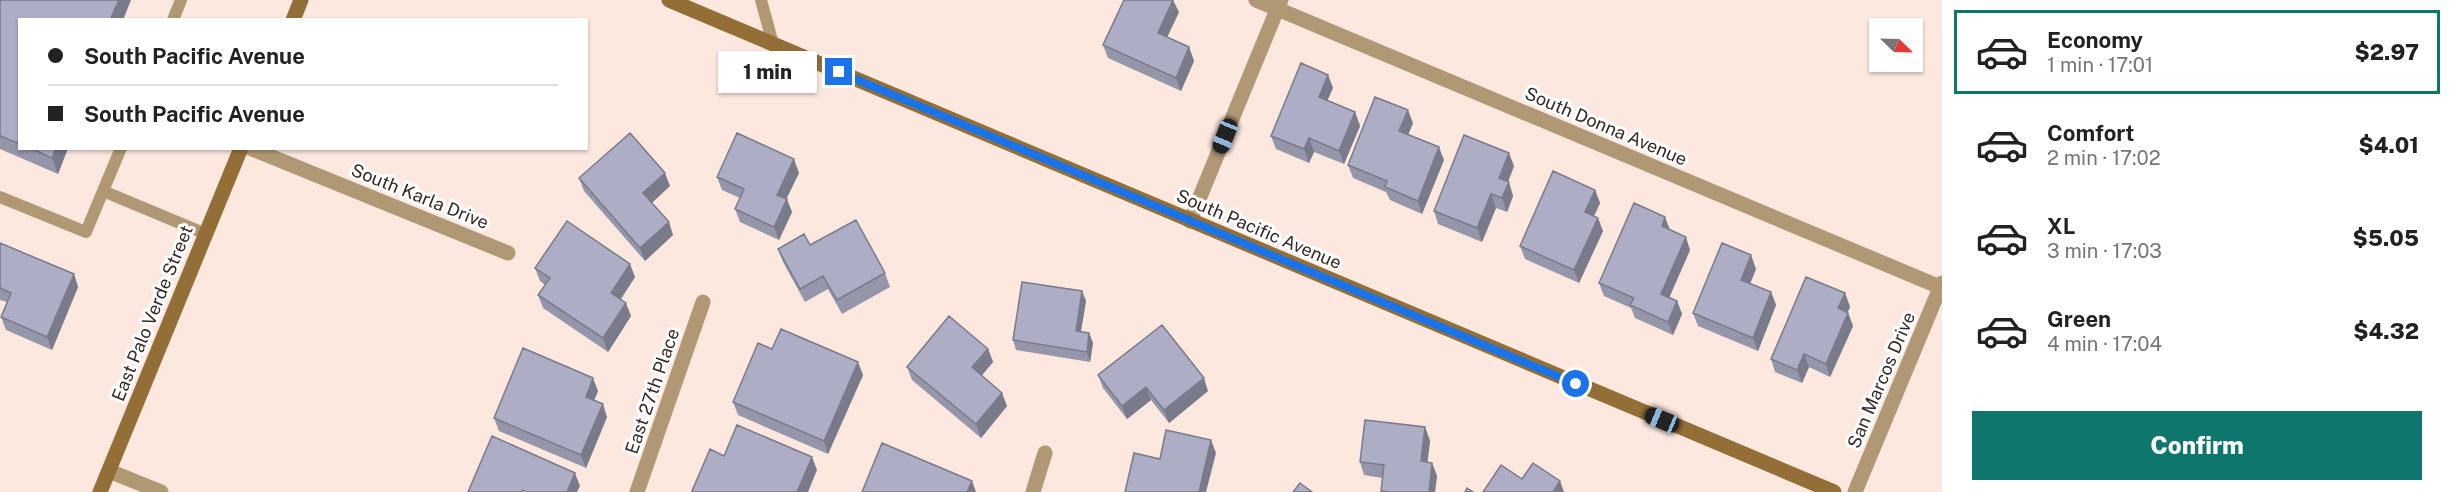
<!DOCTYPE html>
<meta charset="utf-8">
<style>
:root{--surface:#fff;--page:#f6f6f6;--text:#222;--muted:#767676;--line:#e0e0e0;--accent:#0f766e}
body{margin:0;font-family:"Public Sans",sans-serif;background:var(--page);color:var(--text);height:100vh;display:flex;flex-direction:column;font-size:22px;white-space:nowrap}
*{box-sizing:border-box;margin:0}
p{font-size:20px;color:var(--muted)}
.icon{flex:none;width:33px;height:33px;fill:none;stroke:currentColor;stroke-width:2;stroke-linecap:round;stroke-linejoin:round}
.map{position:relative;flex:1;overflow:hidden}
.sheet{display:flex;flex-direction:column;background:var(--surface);width:510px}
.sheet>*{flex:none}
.hud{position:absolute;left:18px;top:18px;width:570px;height:132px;border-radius:0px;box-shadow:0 2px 4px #0004;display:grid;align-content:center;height:132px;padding:0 30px;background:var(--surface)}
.needle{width:39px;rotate:113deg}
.tools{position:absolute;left:1869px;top:18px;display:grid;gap:12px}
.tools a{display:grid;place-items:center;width:54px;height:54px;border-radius:0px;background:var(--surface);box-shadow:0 2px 4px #0004;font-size:30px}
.end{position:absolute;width:27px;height:27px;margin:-14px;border:8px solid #1a73e8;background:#fff;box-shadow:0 0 0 3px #fff}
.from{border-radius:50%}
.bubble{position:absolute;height:42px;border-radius:0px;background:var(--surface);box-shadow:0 2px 4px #0004;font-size:20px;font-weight:800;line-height:42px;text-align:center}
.car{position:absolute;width:18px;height:36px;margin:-18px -9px;border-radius:8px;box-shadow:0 0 4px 2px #0007;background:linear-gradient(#222 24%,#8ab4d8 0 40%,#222 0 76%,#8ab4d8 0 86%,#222 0)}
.hud b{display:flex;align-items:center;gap:21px;height:57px;font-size:22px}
.hud b+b{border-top:2px solid var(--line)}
.hud i{width:15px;height:15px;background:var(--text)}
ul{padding:10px 0 0;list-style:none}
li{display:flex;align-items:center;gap:18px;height:84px;margin:0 12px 9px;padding:0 18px;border:3px solid transparent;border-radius:0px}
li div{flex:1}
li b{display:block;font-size:22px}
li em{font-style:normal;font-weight:800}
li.active{border-color:var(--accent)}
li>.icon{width:54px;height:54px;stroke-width:1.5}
.primary-button{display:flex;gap:12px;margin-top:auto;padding:12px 30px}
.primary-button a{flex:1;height:69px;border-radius:0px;background:var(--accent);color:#fff;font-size:24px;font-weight:800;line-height:69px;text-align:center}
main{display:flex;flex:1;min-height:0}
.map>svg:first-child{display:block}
</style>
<main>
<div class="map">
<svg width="1942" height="492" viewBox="0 0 1942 492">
<rect width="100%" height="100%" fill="#fce8df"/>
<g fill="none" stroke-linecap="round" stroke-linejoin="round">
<!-- lane -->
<path stroke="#b19875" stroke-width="12" d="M761 0 773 44
M173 20 181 0
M103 191 121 148
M0 197 86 232 103 191 206 234"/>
<!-- street -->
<path stroke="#b19875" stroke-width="15" d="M1256 0 1940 287
M250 148 508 253
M1190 221 1281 0
M109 471 161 492
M637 492 703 302
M1033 492 1045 453
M1855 492 1942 283"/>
<!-- secondary -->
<path stroke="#936f37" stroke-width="15" d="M669 0 1834 492
M293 20 301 0
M100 492 241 148"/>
</g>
<!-- wall -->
<path fill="#9596a9" d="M0 0 20 20V148H68L58 174 0 149Z
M1179 12 1167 37 1189 47 1194 61 1181 91 1108 58 1103 45Z
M1328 75 1333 88 1327 101 1355 112 1360 126 1344 164 1314 152 1309 163 1276 149 1271 136Z
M1413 123 1408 135 1444 160 1422 214 1390 200 1386 192 1353 178 1348 165Z
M1514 166 1508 182 1513 196 1507 212 1496 208 1482 242 1438 224 1434 211Z
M799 173 786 198 792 212 779 240 740 222 735 209 740 198 722 190 717 177Z
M579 178 670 186 652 203 673 235 645 261 584 191Z
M1595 190 1600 203 1594 216 1603 231 1579 283 1525 259 1520 246Z
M1670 230 1690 250 1669 298 1677 301 1682 314 1673 335 1635 318 1631 308 1604 296 1599 283Z
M0 243 74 274 78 287 52 350 6 330 1 317 7 302 0 300Z
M810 245 885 273 890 287 842 314 828 289 805 302 783 262 778 249Z
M535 268 635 277 621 299 631 316 608 352 543 308 538 295 545 285 540 281Z
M1756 269 1750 284 1771 292 1776 305 1758 351 1698 326 1693 313Z
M1082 291 1086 301 1081 332 1089 333 1093 343 1090 362 1016 350 1013 340Z
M1845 293 1850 307 1847 313H1848L1853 326 1830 377 1809 367 1802 383 1775 372 1771 359Z
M772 349 863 375 828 454 738 415 733 402Z
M988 349 993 362 982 375 1007 406 981 438 912 380 907 367Z
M1098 375 1208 391 1169 423 1151 400 1127 419 1103 388Z
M598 391 594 400 607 417 586 468 499 431 494 418Z
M1425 427 1430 441 1427 462 1432 463 1437 476 1435 492H1381L1382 478 1364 475 1360 462Z"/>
<!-- shaded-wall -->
<path fill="#797a8a" d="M119 0H131L123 20H110Z
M1173 0 1179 12 1163 46 1158 33Z
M1189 47 1194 61 1181 91 1176 78Z
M1328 75 1333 88 1323 110 1319 97Z
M1408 110 1413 123 1404 144 1399 131Z
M1355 112 1360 126 1344 164 1339 151Z
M1309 138 1314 152 1309 163 1304 149Z
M1439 147 1444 160 1422 214 1418 201Z
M56 148H68L58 174 52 158Z
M1509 153 1514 166 1504 192 1499 178Z
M794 159 799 173 782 208 777 195Z
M665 173 670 186 648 206 643 193Z
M1509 182 1513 196 1507 212 1502 198Z
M1595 190 1600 203 1590 225 1585 212Z
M1491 194 1496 208 1482 242 1477 228Z
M787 199 792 212 779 240 774 227Z
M1665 217 1670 230 1662 226Z
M1598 218 1603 231 1579 283 1574 270Z
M669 222 673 235 645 261 640 248Z
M1686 237 1690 250 1665 307 1661 294Z
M1751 255 1756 269 1746 293 1741 280Z
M630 264 635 277 616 306 611 293Z
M74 274 78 287 52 350 47 337Z
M1082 291 1086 301 1079 341 1076 331Z
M1771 292 1776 305 1758 351 1753 338Z
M1845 293 1850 307 1843 322 1838 308Z
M1677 301 1682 314 1673 335 1668 322Z
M626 303 631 316 608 352 603 338Z
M1848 313 1853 326 1830 377 1826 364Z
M1089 333 1093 343 1090 362 1087 352Z
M988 349 993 362 977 381 972 367Z
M1804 354 1809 367 1802 383 1797 370Z
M858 362 863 375 828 454 824 441Z
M593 378 598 391 590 410 586 397Z
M1204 378 1208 391 1169 423 1164 410Z
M1146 387 1151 400 1127 419 1122 406Z
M1002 393 1007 406 981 438 976 424Z
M603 404 607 417 586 468 581 455Z
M1425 427 1430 441 1426 475 1421 461Z
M1211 440 1216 453 1206 492H1199Z
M812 457 817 470 808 492H797Z
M1432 463 1437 476 1435 492H1429Z
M575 473 580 486 577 492H567Z
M972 481 976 492H967Z
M1560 481 1564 492H1553Z"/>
<!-- building -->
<path fill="#adaec5" stroke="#797a8a" stroke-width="1.5" d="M0 0H119L110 20H20V144L0 136Z
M1124 0H1173L1158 33 1189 47 1176 78 1103 45Z
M1301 63 1328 75 1319 97 1355 112 1339 151 1309 138 1304 149 1271 136Z
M1375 97 1408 110 1399 131 1439 147 1418 201 1385 187 1387 181 1348 165Z
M630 133 665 173 643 193 669 222 640 248 579 178Z
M737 133 794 159 777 195 787 199 774 227 735 209 744 189 717 177Z
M1464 135 1509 153 1499 178 1509 182 1502 198 1491 194 1477 228 1434 211Z
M30 148H56L52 158Z
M1553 171 1595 190 1585 212 1598 218 1574 270 1520 246Z
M1634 203 1665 217 1662 226 1686 237 1661 294 1677 301 1668 322 1630 305 1634 298 1599 283Z
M856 220 885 273 837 300 823 276 800 289 778 249 804 234 810 245Z
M567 221 630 264 611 293 626 303 603 338 538 295 550 278 535 268Z
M0 243 74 274 47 337 1 317 11 293 0 288Z
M1722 243 1751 255 1741 280 1771 292 1753 338 1693 313Z
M1806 277 1845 293 1838 308 1848 313 1826 364 1804 354 1797 370 1771 359Z
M1022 282 1082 291 1076 331 1089 333 1087 352 1013 340Z
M949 316 988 349 972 367 1002 393 976 424 907 367Z
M1162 325 1204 378 1164 410 1146 387 1122 406 1098 375Z
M781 329 858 362 824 441 733 402 758 343 772 349Z
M523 348 593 378 586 397 603 404 581 455 494 418Z
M1365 420 1425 427 1421 461 1432 463 1429 492H1389L1381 491 1384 465 1360 462Z
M737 425 812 457 797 492H694L692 491 710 449 724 456Z
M1166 430 1211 440 1199 492H1125L1134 453 1160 459Z
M492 436 575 473 567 492H526L523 490 522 492H468Z
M882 443 972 481 967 492H862Z
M1533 463 1560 481 1553 492H1483L1501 465 1522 479Z
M1300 483 1312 492H1293Z
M1467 488 1473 492H1465Z"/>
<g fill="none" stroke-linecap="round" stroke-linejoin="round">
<!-- route -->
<path stroke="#1a73e8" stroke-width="8" d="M839 72 1576 384"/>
</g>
<g text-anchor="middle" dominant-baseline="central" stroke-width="6" stroke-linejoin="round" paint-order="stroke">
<!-- street labels -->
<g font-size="18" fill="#332a25" stroke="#fff">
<text transform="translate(1606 126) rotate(23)">South Donna Avenue</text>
<text transform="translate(420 196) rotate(22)">South Karla Drive</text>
<text transform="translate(1259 229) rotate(23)">South Pacific Avenue</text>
<text transform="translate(152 313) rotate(-68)">East Palo Verde Street</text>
<text transform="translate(1881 380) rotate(-67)">San Marcos Drive</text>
<text transform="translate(652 391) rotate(-71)">East 27th Place</text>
</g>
</g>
</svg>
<div class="tools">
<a><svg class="needle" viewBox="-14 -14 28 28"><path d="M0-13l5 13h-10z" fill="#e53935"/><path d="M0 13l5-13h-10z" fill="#767676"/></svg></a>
</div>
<i class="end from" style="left:1576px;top:384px"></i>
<i class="end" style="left:839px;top:72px"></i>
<div class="bubble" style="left:718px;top:51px;width:99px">1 min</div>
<i class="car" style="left:1225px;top:136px;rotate:202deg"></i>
<i class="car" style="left:1662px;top:420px;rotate:293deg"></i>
<div class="hud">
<b><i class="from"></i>South Pacific Avenue</b>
<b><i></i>South Pacific Avenue</b>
</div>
</div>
<section class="sheet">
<ul>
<li class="active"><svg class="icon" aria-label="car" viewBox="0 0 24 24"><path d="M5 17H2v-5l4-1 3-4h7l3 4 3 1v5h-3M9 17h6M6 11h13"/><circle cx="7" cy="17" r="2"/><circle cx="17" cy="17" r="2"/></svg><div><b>Economy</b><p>1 min · 17:01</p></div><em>$2.97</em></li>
<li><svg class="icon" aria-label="car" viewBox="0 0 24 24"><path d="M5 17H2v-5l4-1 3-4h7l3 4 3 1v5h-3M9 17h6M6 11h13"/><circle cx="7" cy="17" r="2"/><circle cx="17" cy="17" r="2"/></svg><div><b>Comfort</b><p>2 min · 17:02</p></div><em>$4.01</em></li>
<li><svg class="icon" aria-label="car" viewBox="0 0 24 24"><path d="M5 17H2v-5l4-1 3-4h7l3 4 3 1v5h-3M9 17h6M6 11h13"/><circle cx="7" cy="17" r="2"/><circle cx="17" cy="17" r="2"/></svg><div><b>XL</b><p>3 min · 17:03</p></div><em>$5.05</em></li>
<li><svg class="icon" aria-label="car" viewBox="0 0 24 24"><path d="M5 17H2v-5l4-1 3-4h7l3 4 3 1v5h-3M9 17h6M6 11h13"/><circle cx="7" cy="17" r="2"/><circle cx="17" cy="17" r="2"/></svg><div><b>Green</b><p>4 min · 17:04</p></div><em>$4.32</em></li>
</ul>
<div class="primary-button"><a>Confirm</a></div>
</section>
</main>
